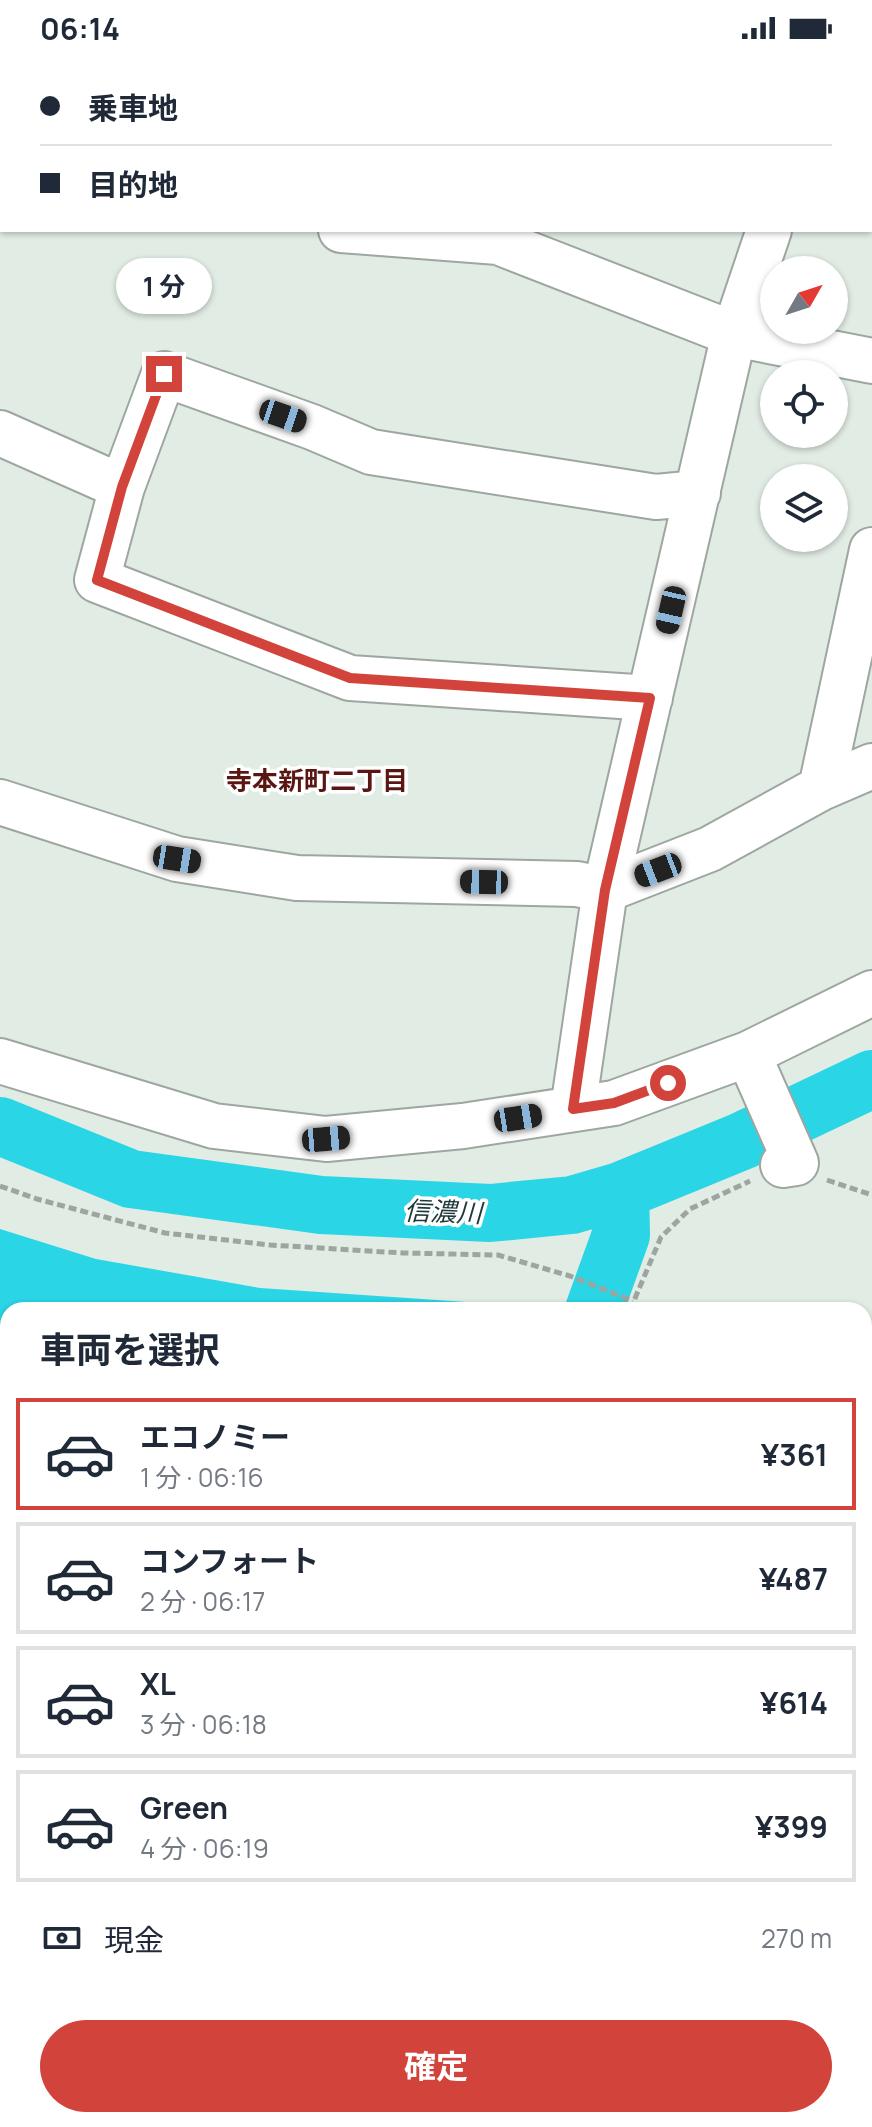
<!DOCTYPE html>
<html lang="ja">
<meta charset="utf-8">
<style>
:root{--surface:#fff;--page:#f6f6f7;--text:#1f2937;--muted:#747a83;--line:#e0e1e3;--accent:#d2443b}
body{margin:0;font-family:Manrope,"Noto Sans JP",sans-serif;background:var(--page);color:var(--text);height:100vh;display:flex;flex-direction:column;font-size:30px;white-space:nowrap}
*{box-sizing:border-box;margin:0}
p{font-size:26px;color:var(--muted)}
.icon{flex:none;width:44px;height:44px;fill:none;stroke:currentColor;stroke-width:2;stroke-linecap:round;stroke-linejoin:round}
.map{position:relative;flex:1;overflow:hidden}
.side{position:absolute;left:0px;top:1246px;width:872px;height:826px;display:flex;flex-direction:column;background:var(--surface);border-radius:24px 24px 0 0;box-shadow:0 2px 6px #0004}
.side>*{flex:none}
.hud{position:absolute;left:0px;top:0px;width:872px;height:176px;box-shadow:0 2px 6px #0004;display:grid;align-content:center;height:176px;padding:0 40px;background:var(--surface)}
.needle{width:52px;rotate:51deg}
.fabs{position:absolute;left:760px;top:200px;display:grid;gap:16px}
.fabs a{display:grid;place-items:center;width:88px;height:88px;border-radius:50%;background:var(--surface);box-shadow:0 2px 6px #0004;font-size:40px}
.end{position:absolute;width:36px;height:36px;margin:-18px;border:10px solid #d2443b;background:#fff;box-shadow:0 0 0 4px #fff}
.from{border-radius:50%}
.bubble{position:absolute;height:56px;border-radius:28px;background:var(--surface);box-shadow:0 2px 6px #0004;font-size:26px;font-weight:700;line-height:56px;text-align:center}
.car{position:absolute;width:24px;height:48px;margin:-24px -12px;border-radius:10px;box-shadow:0 0 6px 2px #0007;background:linear-gradient(#222 24%,#8ab4d8 0 40%,#222 0 76%,#8ab4d8 0 86%,#222 0)}
.hud b{display:flex;align-items:center;gap:28px;height:76px;font-size:30px}
.hud b+b{border-top:2px solid var(--line)}
.hud i{width:20px;height:20px;background:var(--text)}
ul{padding:0;list-style:none}
li{display:flex;align-items:center;gap:24px;height:112px;margin:0 16px 12px;padding:0 24px;border:4px solid var(--line);border-radius:0px}
li div{flex:1}
li b{display:block;font-size:30px}
li em{font-style:normal;font-weight:700}
li.current{border-color:var(--accent)}
li>.icon{width:72px;height:72px;stroke-width:1.5}
h2{padding:0 40px;font-size:36px;line-height:96px}
.pay{display:flex;align-items:center;gap:20px;height:88px;padding:0 40px;font-size:30px}
.pay p{margin-inline-start:auto}
.primary-button{display:flex;gap:16px;margin-top:auto;padding:16px 40px}
.primary-button a{flex:1;height:92px;border-radius:48px;background:var(--accent);color:#fff;font-size:32px;font-weight:700;line-height:92px;text-align:center}
.status{display:flex;justify-content:space-between;align-items:center;height:56px;padding:0 40px;background:var(--surface);direction:ltr}
.status svg{height:22px;fill:currentColor}
.map>svg:first-child{display:block}
</style>
<div class="status"><b>06:14</b><svg viewBox="0 0 49 12"><path d="M0 12V9h3v3zM5 12V6h3v6zM10 12V3h3v9zM15 12V0h3v12zM26 1h20v11H26zM47 4h2v5h-2z"/></svg></div>
<div class="map">
<svg width="872" height="2071" viewBox="0 0 872 2071">
<rect width="100%" height="100%" fill="#e1ece4"/>
<!-- water -->
<path fill="#2ad5e5" d="M0 1173 96 1203 260 1232 466 1246 464 1254H8V1342L0 1339Z"/>
<g fill="none" stroke-linecap="round" stroke-linejoin="round">
<!-- river -->
<path stroke="#2ad5e5" stroke-width="58" d="M0 1070 131 1123 321 1149 490 1157 572 1149 620 1135 742 1085 872 1023
M594 1254 621 1179 620 1135
M322 2071 323 2064"/>
<!-- minor casing -->
<g stroke="#9da7a0" stroke-width="48">
<path id="minor" d="M420 0 429 2
M500 0V2
M91 2 93 0
M811 2 812 0
M0 8 2 9
M0 89 2 87
M870 102H872
M341 174 498 186 734 278 872 305
M0 377 122 431
M650 642 350 622 97 524 122 431 164 318 312 371 371 396 656 441 698 437
M821 732 872 494
M0 746 177 803 297 822 577 828 605 834 710 793 821 732 872 710
M748 998 796 1107 783 1109
M0 1005 214 1070 326 1083 463 1070 614 1047 748 998 872 937
M573 1053 605 834 734 278 769 174
M0 1367 8 1369
M0 1624 8 1631
M0 1676 8 1667
M276 2071 278 2064"/>
</g>
<!-- path -->
<path stroke="#9ca59f" stroke-width="5" stroke-dasharray="8 4" stroke-linecap="butt" d="M827 1124 872 1139
M0 1130 37 1143 165 1177 270 1189 403 1197 498 1199 570 1220 633 1245
M630 1254 661 1181 690 1153 750 1125
M864 1362 872 1365
M864 1572 872 1575
M864 1796 872 1798
M864 2022 872 2025
M376 2071 377 2064
M768 2071 769 2064"/>
<!-- minor -->
<use href="#minor" stroke="#fff" stroke-width="44"/>
</g>
<g fill="none" stroke-linecap="round" stroke-linejoin="round">
<!-- route -->
<path stroke="#d2443b" stroke-width="10" d="M164 318 122 431 97 524 350 622 650 642 605 834 573 1053 614 1047 668 1027"/>
</g>
<g text-anchor="middle" dominant-baseline="central" stroke-width="7" stroke-linejoin="round" paint-order="stroke">
<!-- neighbourhood labels -->
<g font-size="26" font-weight="bold" fill="#5a1612" stroke="#fff">
<text x="317" y="724">寺本新町二丁目</text>
</g>
<!-- water labels -->
<g font-size="26" font-style="italic" fill="#1f383b" stroke="#fff">
<text transform="translate(443 1155) rotate(2)">信濃川</text>
</g>
</g>
</svg>
<div class="fabs">
<a><svg class="needle" viewBox="-14 -14 28 28"><path d="M0-13l5 13h-10z" fill="#e53935"/><path d="M0 13l5-13h-10z" fill="#747a83"/></svg></a>
<a><svg class="icon" aria-label="locate" viewBox="0 0 24 24"><circle cx="12" cy="12" r="6"/><path d="M12 2v4M12 18v4M2 12h4M18 12h4"/></svg></a>
<a><svg class="icon" aria-label="layers" viewBox="0 0 24 24"><path d="M12 4l9 5-9 5-9-5zM3 14l9 5 9-5"/></svg></a>
</div>
<i class="end from" style="left:668px;top:1027px"></i>
<i class="end" style="left:164px;top:318px"></i>
<div class="bubble" style="left:116px;top:202px;width:96px">1 分</div>
<i class="car" style="left:283px;top:360px;rotate:109deg"></i>
<i class="car" style="left:671px;top:554px;rotate:193deg"></i>
<i class="car" style="left:177px;top:803px;rotate:99deg"></i>
<i class="car" style="left:658px;top:814px;rotate:249deg"></i>
<i class="car" style="left:484px;top:826px;rotate:271deg"></i>
<i class="car" style="left:518px;top:1062px;rotate:81deg"></i>
<i class="car" style="left:326px;top:1083px;rotate:85deg"></i>
<div class="hud">
<b><i class="from"></i>乗車地</b>
<b><i></i>目的地</b>
</div>
<section class="side">
<h2>車両を選択</h2>
<ul>
<li class="current"><svg class="icon" aria-label="car" viewBox="0 0 24 24"><path d="M5 17H2v-5l4-1 3-4h7l3 4 3 1v5h-3M9 17h6M6 11h13"/><circle cx="7" cy="17" r="2"/><circle cx="17" cy="17" r="2"/></svg><div><b>エコノミー</b><p>1 分 · 06:16</p></div><em>¥361</em></li>
<li><svg class="icon" aria-label="car" viewBox="0 0 24 24"><path d="M5 17H2v-5l4-1 3-4h7l3 4 3 1v5h-3M9 17h6M6 11h13"/><circle cx="7" cy="17" r="2"/><circle cx="17" cy="17" r="2"/></svg><div><b>コンフォート</b><p>2 分 · 06:17</p></div><em>¥487</em></li>
<li><svg class="icon" aria-label="car" viewBox="0 0 24 24"><path d="M5 17H2v-5l4-1 3-4h7l3 4 3 1v5h-3M9 17h6M6 11h13"/><circle cx="7" cy="17" r="2"/><circle cx="17" cy="17" r="2"/></svg><div><b>XL</b><p>3 分 · 06:18</p></div><em>¥614</em></li>
<li><svg class="icon" aria-label="car" viewBox="0 0 24 24"><path d="M5 17H2v-5l4-1 3-4h7l3 4 3 1v5h-3M9 17h6M6 11h13"/><circle cx="7" cy="17" r="2"/><circle cx="17" cy="17" r="2"/></svg><div><b>Green</b><p>4 分 · 06:19</p></div><em>¥399</em></li>
</ul>
<div class="pay"><svg class="icon" aria-label="cash" viewBox="0 0 24 24"><path d="M3 7h18v10H3z"/><circle cx="12" cy="12" r="2"/></svg>現金<p>270 m</p></div>
<div class="primary-button"><a>確定</a></div>
</section>
</div>
